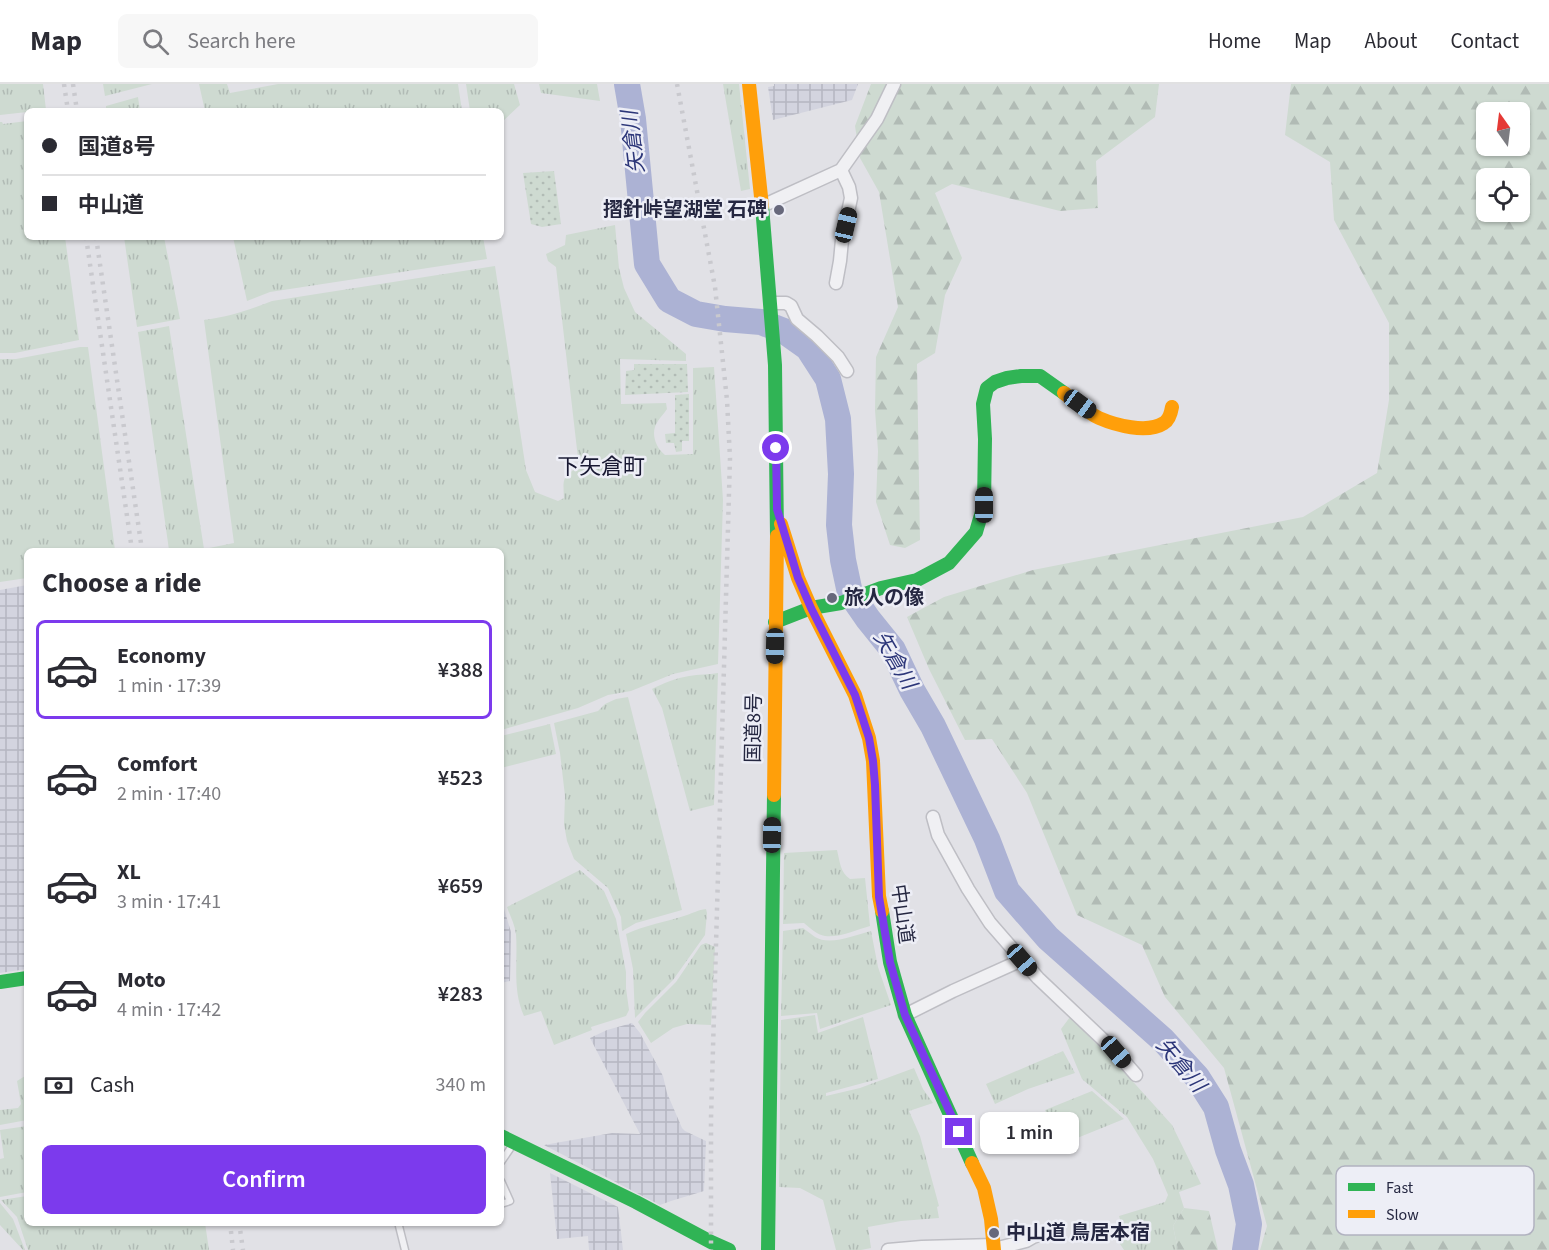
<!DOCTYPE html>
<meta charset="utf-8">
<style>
:root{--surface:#fff;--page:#f7f7f7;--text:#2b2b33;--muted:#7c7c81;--line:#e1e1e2;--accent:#7c3aed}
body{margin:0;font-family:"Source Sans 3","Noto Sans JP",sans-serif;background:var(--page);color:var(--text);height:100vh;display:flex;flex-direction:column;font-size:22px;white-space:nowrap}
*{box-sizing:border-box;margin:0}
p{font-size:20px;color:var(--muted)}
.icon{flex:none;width:33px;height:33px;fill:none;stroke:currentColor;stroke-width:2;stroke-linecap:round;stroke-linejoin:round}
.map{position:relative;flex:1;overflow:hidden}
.drawer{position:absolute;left:24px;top:464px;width:480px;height:678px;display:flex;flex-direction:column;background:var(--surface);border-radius:9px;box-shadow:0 2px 4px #0004}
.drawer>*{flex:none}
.top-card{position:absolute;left:24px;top:24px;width:480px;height:132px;border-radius:9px;box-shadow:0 2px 4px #0004;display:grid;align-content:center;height:132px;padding:0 18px;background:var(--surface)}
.needle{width:39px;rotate:346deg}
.tools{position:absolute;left:1476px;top:18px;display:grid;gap:12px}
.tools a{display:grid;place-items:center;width:54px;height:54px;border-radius:9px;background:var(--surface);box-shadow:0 2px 4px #0004;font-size:30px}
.end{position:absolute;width:27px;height:27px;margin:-14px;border:8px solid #7c3aed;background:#fff;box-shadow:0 0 0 3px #fff}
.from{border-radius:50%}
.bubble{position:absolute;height:42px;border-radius:9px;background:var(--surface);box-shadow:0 2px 4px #0004;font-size:20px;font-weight:600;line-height:42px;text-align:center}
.car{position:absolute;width:18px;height:36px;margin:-18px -9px;border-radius:8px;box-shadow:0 0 4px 2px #0007;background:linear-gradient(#222 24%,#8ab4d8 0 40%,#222 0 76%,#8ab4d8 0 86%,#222 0)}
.top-card b{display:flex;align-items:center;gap:21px;height:57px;font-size:22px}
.top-card b+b{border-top:2px solid var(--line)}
.top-card i{width:15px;height:15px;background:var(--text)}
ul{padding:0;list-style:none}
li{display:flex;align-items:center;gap:18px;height:99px;margin:0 12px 9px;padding:0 6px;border:3px solid transparent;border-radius:9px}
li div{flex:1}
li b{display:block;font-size:22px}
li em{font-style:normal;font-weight:600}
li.on{border-color:var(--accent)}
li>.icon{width:54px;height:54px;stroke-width:1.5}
h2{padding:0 18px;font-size:27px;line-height:72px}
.pay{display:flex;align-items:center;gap:15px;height:66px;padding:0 18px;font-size:22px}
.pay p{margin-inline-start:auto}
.primary-button{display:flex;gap:12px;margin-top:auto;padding:12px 18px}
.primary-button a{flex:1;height:69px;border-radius:9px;background:var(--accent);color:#fff;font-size:24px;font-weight:600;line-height:69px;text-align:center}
header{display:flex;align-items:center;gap:36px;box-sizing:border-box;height:84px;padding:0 30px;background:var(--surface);border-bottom:2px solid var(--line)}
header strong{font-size:28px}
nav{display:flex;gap:33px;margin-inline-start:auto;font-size:21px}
.search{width:420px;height:54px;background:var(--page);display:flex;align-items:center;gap:15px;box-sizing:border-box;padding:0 21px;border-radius:9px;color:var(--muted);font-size:22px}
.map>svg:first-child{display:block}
</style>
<header>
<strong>Map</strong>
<div class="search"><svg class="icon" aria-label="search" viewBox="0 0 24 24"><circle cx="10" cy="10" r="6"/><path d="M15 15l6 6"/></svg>Search here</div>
<nav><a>Home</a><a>Map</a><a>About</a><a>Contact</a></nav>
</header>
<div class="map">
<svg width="1549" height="1166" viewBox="0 0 1549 1166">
<defs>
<pattern id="industrial-grid" width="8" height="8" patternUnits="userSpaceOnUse" patternTransform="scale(1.5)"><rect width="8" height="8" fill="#d3d4df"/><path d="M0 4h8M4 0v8" fill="none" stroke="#b5b6c1"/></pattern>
<pattern id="grass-tufts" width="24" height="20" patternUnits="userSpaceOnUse" patternTransform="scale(1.5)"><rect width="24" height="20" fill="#cedad1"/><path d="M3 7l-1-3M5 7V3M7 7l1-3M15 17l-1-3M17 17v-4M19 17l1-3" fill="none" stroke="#b1bbb5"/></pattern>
<pattern id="forest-firs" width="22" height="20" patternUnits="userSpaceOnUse" patternTransform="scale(1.5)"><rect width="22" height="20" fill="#cedad1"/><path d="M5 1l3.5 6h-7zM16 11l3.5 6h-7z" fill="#b1bbb5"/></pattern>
<pattern id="park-dots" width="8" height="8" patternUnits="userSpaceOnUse" patternTransform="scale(1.5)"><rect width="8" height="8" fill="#cedad1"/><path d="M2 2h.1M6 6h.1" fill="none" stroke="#b1bbb5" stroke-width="1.8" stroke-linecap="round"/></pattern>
</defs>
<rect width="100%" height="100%" fill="#e1e1e6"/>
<!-- industrial -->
<path fill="url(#industrial-grid)" d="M774 0H858L852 16 773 36 768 3 774 2Z
M27 501V885L0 889V506Z
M501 815 511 848 510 897 501 899Z
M632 939 640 949 663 992 667 1009 682 1044 685 1047 706 1057 704 1107 671 1117 660 1121 544 1061 612 1049 640 1050 590 954 607 946Z
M550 1089 618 1123 623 1166H589L588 1152 557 1155Z"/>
<!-- grass -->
<path fill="url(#grass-tufts)" d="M0 0H43L46 26 27 27V28L0 31Z
M103 0H152L105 12Z
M199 0H227L230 9 278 0H458L462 27H205Z
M466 0H514L520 21 501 39V27H470Z
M539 0H597L600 17 541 9Z
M723 0H739L750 105 741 107Z
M138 13 140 27H106V22Z
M27 37V153H65L79 256 15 269H0V38H2L3 40Z
M615 141 619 184 624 204 635 228 686 270V277L620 275 621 320 666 319 667 325C664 330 661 332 658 337 650 348 655 363 665 371L693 370V284L714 283 723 416 718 580 673 590 631 607 608 611 578 624 501 646V466H169L138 248 169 242 204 465 234 459 204 236C228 233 249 226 272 217L495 182 526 386 535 408 558 417 564 414C563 395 562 392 579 383L556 183 548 177 546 170 565 161 566 151Z
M124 153H164L180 235 137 243Z
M233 153H483L487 175 270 208 247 217Z
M80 263H88L115 466H27V494L0 498V275H16Z
M718 589 714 721 690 727 662 624 652 605C664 599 676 594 689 592 699 590 708 591 718 589Z
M628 613 682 826 636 839 622 847 621 833 608 804 574 775 567 757 564 740 565 712 560 669 554 639 598 627 605 620 616 615Z
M550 640 556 670 501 684V652Z
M837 766C840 778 840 788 850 795L865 794 870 842C856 846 839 854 825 852 817 851 810 844 804 839L783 840 784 769Z
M580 786 604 807 616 835 626 888V904L629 926 626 932 591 943 592 946 554 961 541 927 524 932C512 906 518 878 516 850 515 841 510 832 507 823Z
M706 825 707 829 705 851 673 896 635 934 633 885 626 850C645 841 666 838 687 831 693 829 698 826 706 825Z
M803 844C807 847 811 850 815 853 830 862 855 851 871 847L878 883 891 921 820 945 817 929 781 932 783 847Z
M706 859 715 863 711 941 687 940 673 944 651 959 638 938 645 929 676 898 701 861Z
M815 931 818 949 863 933 878 995 826 1009V1012L860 1004 914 984 923 1005 933 1019 909 1027 920 1052 939 1122 937 1123 939 1134 901 1137 868 1143 871 1164 861 1166H836L823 1116 800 1104 779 1103 781 936Z
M1070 933 1127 991 1172 1041 1201 1100 1179 1108 1184 1124 1173 1142 1178 1166H1124L1110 1145 1122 1142 1119 1132 1165 1118 1168 1111 1153 1075 1127 1033 1082 995 1061 945Z
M1063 967 1075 989 1028 1005 995 1020 986 1000Z
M25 992H27V1036L0 1041V1026L18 1024 21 1020 17 997Z
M1092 1007 1124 1035 1060 1061 1045 1026Z
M27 1042V1108L0 1113V1075L4 1074 0 1046Z
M27 1112V1138L205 1139 209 1166H28L17 1133 1 1116Z
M0 1119 13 1135 25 1166H23L0 1141Z"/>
<!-- forest -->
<path fill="url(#forest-firs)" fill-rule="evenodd" d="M871 0H1159L1155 33 1096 77 1098 124 1060 127 952 100 935 109 962 174 945 211 935 269 917 280 920 456 905 464 890 461 876 418 878 367 875 326 876 273 898 223 879 108 860 74 855 42Z
M1291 0H1549V1166H1260L1267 1142 1224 984 1165 913 1142 861 1077 831 1027 709 992 655 965 656 929 585 907 533 944 513 1033 486 1303 433 1377 389 1389 316V239L1334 136 1330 78 1285 51ZM1520 28V62H1486V28ZM1486 94H1520V128H1486Z
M1184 1124 1209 1127 1218 1166H1178L1173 1142Z"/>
<!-- park -->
<path fill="url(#park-dots)" d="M554 87 561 140 542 143 531 140 523 89Z
M634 280H687L688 308 625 311 626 287 634 286Z
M689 310V357H682V367L676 368 674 359H666L665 350 675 349V311Z"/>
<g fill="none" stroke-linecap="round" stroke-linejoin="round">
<!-- river -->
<path stroke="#acb2d4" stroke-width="26" d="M627 0 633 35 647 180 669 216 696 230 725 235 761 238 784 247 808 264 828 295 838 335 841 390 839 441 843 476 850 509 868 535 893 566 912 606 933 642 987 755 1007 807 1048 854 1163 956 1197 993 1216 1023 1228 1066 1241 1101 1249 1140 1245 1166"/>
<!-- lane casing -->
<g stroke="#bebec4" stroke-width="9">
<path id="lane" d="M501 1078 514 1059
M501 1097 510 1117 501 1120
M398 1138 405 1166"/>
</g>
<!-- street casing -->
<g stroke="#bebec4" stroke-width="15">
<path id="street" d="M762 122 841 86 877 35 894 0
M836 199 840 177 842 156 851 114 849 103 841 86
M771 219H786L791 222 797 235 817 252 838 273 847 287
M933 733 938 751 968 805 990 839 1038 894 1116 968 1136 991
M905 931 953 907 1022 876
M994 1165 1026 1157 1033 1153 1051 1147
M888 1166 922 1163 994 1161"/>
</g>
<!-- lane -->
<use href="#lane" stroke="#f0f0f3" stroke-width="6"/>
<!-- street -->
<use href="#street" stroke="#f0f0f3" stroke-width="12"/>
<!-- fast -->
<path stroke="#30b455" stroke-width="14" d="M762 122 775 281 777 452
M775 538 811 524 841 519 881 504 917 496 949 479 976 448 984 421 985 355 983 320 987 304 995 298 1007 294 1021 292H1040L1064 309
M882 827 890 878 905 931 972 1079
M0 898 27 894
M501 1052 636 1118 711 1158 729 1166
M768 1166 774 711"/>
<!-- slow -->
<path stroke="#ff9f0a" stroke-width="14" d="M749 0 762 122
M1064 309C1075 317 1086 328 1099 334 1115 341 1147 350 1164 339 1169 336 1171 329 1172 323
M781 440 798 494 811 524 855 611 869 654 873 677 879 812 882 827
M774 711 777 452
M972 1079 984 1104 991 1135 994 1166"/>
<!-- rail -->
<path stroke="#c9c9ce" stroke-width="4.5" stroke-dasharray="3 6" stroke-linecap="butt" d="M64 0 68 27
M73 0 77 27
M677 0 715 203 727 316 730 374 711 1034V1166
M86 153 132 466
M96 153 142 466
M230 1138 233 1166
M239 1138 243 1166"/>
</g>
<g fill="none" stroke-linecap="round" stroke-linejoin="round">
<!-- route -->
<path stroke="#7c3aed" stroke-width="8" d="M776 364 777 425 798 494 811 524 855 611 869 654 873 677 875 701 879 813 890 878 905 931 959 1048"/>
</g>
<!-- markers -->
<g fill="#67687b" stroke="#edeef6" stroke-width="2">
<circle cx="779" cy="126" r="6"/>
<circle cx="832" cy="514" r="6"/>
<circle cx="994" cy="1149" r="6"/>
</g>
<g text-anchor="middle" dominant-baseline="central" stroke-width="5" stroke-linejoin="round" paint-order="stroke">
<!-- poi labels -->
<g font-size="20" font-weight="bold" fill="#252741" stroke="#edeef6" text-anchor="start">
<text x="767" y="126" text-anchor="end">摺針峠望湖堂 石碑</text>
<text x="844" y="514">旅人の像</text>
<text x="1006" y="1149">中山道 鳥居本宿</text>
</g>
<!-- street labels -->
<g font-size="20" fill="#252741" stroke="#edeef6">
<text transform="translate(754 644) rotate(-89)">国道8号</text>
<text transform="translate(902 830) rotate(82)">中山道</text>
</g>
<!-- water labels -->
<g font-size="21" font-style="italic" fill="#2c3679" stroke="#edeef6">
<text transform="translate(633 58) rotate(-97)">矢倉川</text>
<text transform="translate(895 576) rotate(60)">矢倉川</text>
<text transform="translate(1181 981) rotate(50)">矢倉川</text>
</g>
<!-- quarter labels -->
<g font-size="22" fill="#181832" stroke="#edeef6">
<text x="601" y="383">下矢倉町</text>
</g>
</g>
<!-- legend -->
<rect x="1336" y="1082" width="198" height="69" rx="9" fill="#edeef6" stroke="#b1b2c0" stroke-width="1.5"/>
<rect x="1348" y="1099" width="27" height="8" fill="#30b455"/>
<rect x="1348" y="1126" width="27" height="8" fill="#ff9f0a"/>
<g font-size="16" fill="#252741">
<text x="1386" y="1109">Fast</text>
<text x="1386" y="1136">Slow</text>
</g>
</svg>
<div class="tools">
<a><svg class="needle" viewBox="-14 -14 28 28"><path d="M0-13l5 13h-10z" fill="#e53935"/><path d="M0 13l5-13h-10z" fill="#7c7c81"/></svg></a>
<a><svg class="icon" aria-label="locate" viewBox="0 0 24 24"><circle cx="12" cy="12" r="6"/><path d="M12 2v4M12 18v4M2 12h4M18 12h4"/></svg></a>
</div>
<i class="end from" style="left:776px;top:364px"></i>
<i class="end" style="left:959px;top:1048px"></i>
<div class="bubble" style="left:980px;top:1028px;width:99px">1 min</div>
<i class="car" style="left:846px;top:141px;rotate:13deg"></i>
<i class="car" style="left:1080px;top:320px;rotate:126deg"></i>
<i class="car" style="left:984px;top:421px;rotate:0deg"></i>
<i class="car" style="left:775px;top:562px;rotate:181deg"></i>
<i class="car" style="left:772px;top:751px;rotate:1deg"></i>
<i class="car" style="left:1022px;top:876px;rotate:139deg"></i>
<i class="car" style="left:1116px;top:968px;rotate:139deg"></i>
<div class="top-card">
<b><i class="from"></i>国道8号</b>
<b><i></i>中山道</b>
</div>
<section class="drawer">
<h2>Choose a ride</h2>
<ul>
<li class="on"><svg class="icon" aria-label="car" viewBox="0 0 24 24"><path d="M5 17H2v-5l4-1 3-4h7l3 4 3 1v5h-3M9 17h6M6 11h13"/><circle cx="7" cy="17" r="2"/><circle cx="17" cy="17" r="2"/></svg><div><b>Economy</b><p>1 min · 17:39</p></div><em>¥388</em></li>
<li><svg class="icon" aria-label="car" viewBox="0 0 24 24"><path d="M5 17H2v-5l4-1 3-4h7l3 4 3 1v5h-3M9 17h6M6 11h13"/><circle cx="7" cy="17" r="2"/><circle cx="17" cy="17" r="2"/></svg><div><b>Comfort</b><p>2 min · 17:40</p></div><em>¥523</em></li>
<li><svg class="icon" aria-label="car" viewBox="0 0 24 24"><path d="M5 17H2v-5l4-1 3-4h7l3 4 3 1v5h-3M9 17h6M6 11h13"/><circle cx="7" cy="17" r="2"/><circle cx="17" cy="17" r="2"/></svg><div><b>XL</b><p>3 min · 17:41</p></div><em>¥659</em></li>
<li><svg class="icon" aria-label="car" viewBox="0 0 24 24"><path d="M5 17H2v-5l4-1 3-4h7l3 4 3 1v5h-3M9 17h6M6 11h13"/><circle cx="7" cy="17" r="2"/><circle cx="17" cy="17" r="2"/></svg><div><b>Moto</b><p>4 min · 17:42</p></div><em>¥283</em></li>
</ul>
<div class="pay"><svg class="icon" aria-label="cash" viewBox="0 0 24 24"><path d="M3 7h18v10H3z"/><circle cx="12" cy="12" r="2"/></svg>Cash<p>340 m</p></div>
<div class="primary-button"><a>Confirm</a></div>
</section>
</div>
